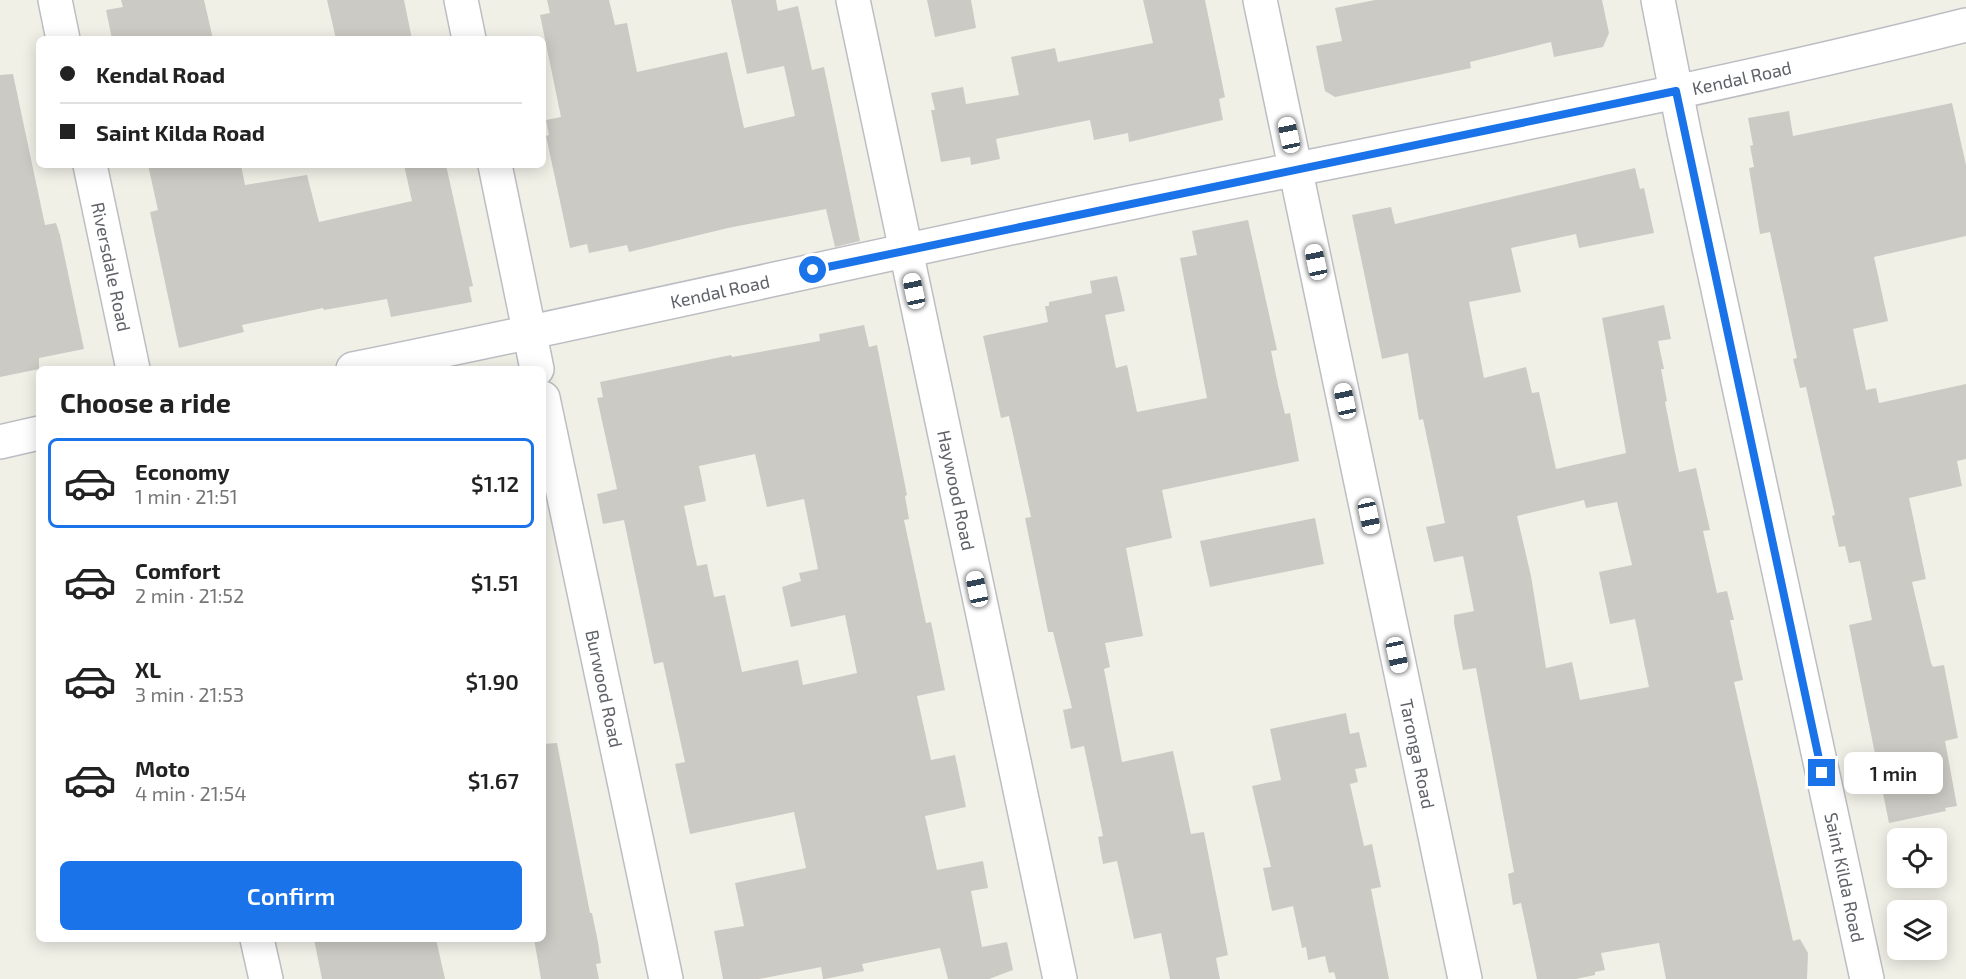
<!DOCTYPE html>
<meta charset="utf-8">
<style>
:root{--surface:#fff;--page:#f6f6f6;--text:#222;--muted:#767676;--line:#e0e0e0;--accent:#1a73e8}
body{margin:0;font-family:"Exo 2",sans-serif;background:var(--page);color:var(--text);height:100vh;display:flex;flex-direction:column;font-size:22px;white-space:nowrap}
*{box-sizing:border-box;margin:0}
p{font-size:20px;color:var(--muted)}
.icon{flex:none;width:33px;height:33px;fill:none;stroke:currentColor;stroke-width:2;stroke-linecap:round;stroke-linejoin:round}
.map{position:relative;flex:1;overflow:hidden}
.drawer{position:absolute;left:36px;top:366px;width:510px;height:576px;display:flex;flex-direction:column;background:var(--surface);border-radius:9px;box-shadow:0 3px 15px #0003}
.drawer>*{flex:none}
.banner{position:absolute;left:36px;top:36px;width:510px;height:132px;border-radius:9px;box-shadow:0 3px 15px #0003;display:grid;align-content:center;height:132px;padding:0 24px;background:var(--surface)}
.tools{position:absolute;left:1887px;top:828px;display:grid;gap:12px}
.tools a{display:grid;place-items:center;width:60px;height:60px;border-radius:9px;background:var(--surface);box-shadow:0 3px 15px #0003;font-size:30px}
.end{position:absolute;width:27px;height:27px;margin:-14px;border:8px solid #1a73e8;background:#fff;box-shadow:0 0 0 3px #fff}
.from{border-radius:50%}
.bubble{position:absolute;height:42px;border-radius:9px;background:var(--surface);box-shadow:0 3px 15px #0003;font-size:20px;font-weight:600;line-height:42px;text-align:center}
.car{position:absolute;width:18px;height:36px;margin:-18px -9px;border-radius:8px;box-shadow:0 0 4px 2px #0007;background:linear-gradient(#fff 24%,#345 0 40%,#fff 0 76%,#345 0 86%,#fff 0)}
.banner b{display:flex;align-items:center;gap:21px;height:57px;font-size:22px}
.banner b+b{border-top:2px solid var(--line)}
.banner i{width:15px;height:15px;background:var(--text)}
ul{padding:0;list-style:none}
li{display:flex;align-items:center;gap:18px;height:90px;margin:0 12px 9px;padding:0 12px;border:3px solid transparent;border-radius:9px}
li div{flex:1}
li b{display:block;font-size:22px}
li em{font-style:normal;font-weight:600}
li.active{border-color:var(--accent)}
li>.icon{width:54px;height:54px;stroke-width:1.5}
h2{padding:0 24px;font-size:27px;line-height:72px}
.primary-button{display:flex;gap:12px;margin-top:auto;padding:12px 24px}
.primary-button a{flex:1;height:69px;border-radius:9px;background:var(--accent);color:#fff;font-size:24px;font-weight:600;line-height:69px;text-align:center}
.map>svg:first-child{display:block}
</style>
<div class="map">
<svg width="1966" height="979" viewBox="0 0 1966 979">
<rect width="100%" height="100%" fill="#f1f0e7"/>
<!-- building -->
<path fill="#cccac4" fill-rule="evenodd" d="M121 0H204L213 39H112L106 10 123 7Z
M327 0H404L412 39H336Z
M547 0H609L615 25 627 23 637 72 727 52 744 128 795 116 784 66 747 74 731 0H776L778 11 798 6 812 70 824 67 860 241 835 247 826 209 728 228 629 252 627 245 589 253 587 244 570 248 546 136 549 135 546 120 561 117 540 15 550 13Z
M927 0H971L976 28 935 37Z
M1143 0H1205L1225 97 1219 99 1223 120 1129 142 1128 133 1094 140 1090 120 996 139 1000 159 971 165 970 157 941 162 931 110H935L931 93 963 87 966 104 1019 95 1011 57 1055 48 1058 62 1153 43Z
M1375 0H1602L1609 33 1603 47 1554 57 1551 42 1470 62 1471 68 1335 97 1325 91 1316 46 1342 41 1335 8Z
M13 74 45 225 56 223 60 235 84 349 39 358V369L0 377V75Z
M1952 103 1966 165V236L1874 257 1888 321 1853 329 1866 390 1876 388 1879 403 1966 384V459L1957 461 1962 486 1909 498 1926 579 1912 582 1931 663 1933 667 1944 665 1958 738 1945 741 1957 806 1945 808 1946 811 1889 823 1849 625 1872 620 1860 561 1849 563 1845 546 1839 547 1832 516 1835 515 1806 387 1800 388 1793 359 1797 358 1770 232 1760 234 1749 168 1754 167 1750 146 1753 145 1748 118 1789 111 1793 136Z
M148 165H241L245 185 307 175 319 222 412 201 404 165H446L473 286 469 287 472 302 391 317 387 299 324 310 323 308 242 325 244 332 179 348 150 212 158 210Z
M1635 168 1640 189 1644 188 1654 233 1579 248 1576 234 1511 248 1521 292 1469 302 1484 378 1526 367 1532 393 1539 392 1556 469 1626 453 1602 318 1664 305 1671 339 1658 341 1664 369H1661L1667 401 1665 402 1679 472 1696 468 1710 530 1703 531 1717 593 1727 591 1734 620H1730L1743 680 1734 682 1793 941 1800 939 1808 953 1807 979H1666L1659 943 1601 953 1605 970 1595 972V975L1576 979H1537L1521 903 1513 905 1508 874 1514 872 1476 668 1463 670 1454 623V615L1474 611 1463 556 1434 562 1426 527 1445 523 1423 419 1419 420 1408 353 1382 359 1352 215 1391 207 1395 224ZM1584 500 1586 508 1617 502 1632 565 1599 572 1610 624 1635 619 1649 687 1580 700 1572 662 1546 668 1531 576 1517 516Z
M1248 220 1277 350 1271 351 1278 385 1285 414 1290 413 1299 461 1162 490 1172 538 1126 548 1143 636 1105 643 1110 667 1104 669 1122 762 1173 751 1191 834 1204 832 1228 955 1216 958 1220 979H1170L1161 933 1134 939 1117 861 1103 864 1098 837 1103 836 1084 746 1071 749 1063 710 1072 708 1053 632H1048L1025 518 1031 517 1009 416 1001 418 983 336 1048 322 1045 306H1049V302L1092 293 1090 281 1117 276 1125 311 1105 315 1116 368 1127 365 1137 412 1207 398 1180 258 1197 255 1192 231Z
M864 325 869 347 877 345 907 495 905 496 909 519 904 520 926 623 931 622 945 690 917 696 931 760 955 755 966 807 925 816 937 870 983 861 988 888 971 891 982 947 1007 942 1013 970 989 979H948L940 948 862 964 864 971 825 979H823L821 967 759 979H723L714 931 744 926 735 883 806 868 794 812 690 834 675 764 685 762 663 662 654 664 624 520 603 524 597 494 617 489 597 398 603 397 600 382 731 355 732 357 820 341 819 334ZM755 454 767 507 804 499 818 569 799 573 801 581 782 587 791 627 845 615 857 673 803 685 798 660 742 672 725 595 714 597 707 564 697 566 684 506 706 501 699 466Z
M1315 518 1324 564 1210 587 1200 541Z
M1346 713 1350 734 1359 732 1367 767 1355 769 1358 782 1350 784 1364 846 1372 844 1381 887 1371 889 1389 979H1336L1334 972 1329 973 1325 956 1308 960 1306 947 1302 948 1293 906 1272 911 1263 868 1271 867 1252 786 1281 780 1270 729Z
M557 743 590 913H592L598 942 601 963 596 964 599 979H541L534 939H543V744Z
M314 939H436L445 979H322Z"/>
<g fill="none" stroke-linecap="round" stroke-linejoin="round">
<!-- minor casing -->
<g stroke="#bcbec3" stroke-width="36">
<g id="minor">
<path d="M55 0 63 39"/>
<path d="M461 0 469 39"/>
<path id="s1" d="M853 0 1060 979"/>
<path id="s2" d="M1260 0 1465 979"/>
<path id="s3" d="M1658 0 1684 132 1867 979"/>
<path id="s4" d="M90 165 133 369"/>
<path d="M495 165 537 369"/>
<path id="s5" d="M353 369C616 316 877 255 1139 201 1415 144 1693 94 1966 25"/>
<path id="s6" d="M543 398 666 979"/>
<path d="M0 442 39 433"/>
<path d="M257 939 266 979"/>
</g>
</g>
<!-- minor -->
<use href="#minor" stroke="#fff" stroke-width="33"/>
</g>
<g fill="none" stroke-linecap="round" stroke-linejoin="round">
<!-- route -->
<path stroke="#1a73e8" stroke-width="8" d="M813 270 1676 91 1822 773"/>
</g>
<g text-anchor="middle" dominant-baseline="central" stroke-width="4.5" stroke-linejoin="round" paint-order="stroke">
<!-- street labels -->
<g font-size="18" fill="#5f6268" stroke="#fff">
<text stroke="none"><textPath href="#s5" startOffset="1419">Kendal Road</textPath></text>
<text stroke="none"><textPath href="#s4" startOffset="104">Riversdale Road</textPath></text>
<text stroke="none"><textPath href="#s5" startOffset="375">Kendal Road</textPath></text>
<text stroke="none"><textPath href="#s1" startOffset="501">Haywood Road</textPath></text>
<text stroke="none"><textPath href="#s6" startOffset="297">Burwood Road</textPath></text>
<text stroke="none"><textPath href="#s2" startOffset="770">Taronga Road</textPath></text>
<text stroke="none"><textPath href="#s3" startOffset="897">Saint Kilda Road</textPath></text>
</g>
</g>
</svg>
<div class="tools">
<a><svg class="icon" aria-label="locate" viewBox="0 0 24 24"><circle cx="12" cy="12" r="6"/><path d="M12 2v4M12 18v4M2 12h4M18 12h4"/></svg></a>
<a><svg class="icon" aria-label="layers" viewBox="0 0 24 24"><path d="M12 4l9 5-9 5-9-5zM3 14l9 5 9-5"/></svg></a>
</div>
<i class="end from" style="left:813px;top:270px"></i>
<i class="end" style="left:1822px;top:773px"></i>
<div class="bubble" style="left:1844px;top:752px;width:99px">1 min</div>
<i class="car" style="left:1289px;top:135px;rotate:348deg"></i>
<i class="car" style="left:1316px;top:262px;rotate:348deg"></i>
<i class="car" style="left:914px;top:291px;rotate:348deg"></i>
<i class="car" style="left:1345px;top:401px;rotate:348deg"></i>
<i class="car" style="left:1369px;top:516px;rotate:168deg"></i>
<i class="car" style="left:977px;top:589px;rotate:348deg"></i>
<i class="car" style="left:1397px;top:655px;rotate:168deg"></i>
<div class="banner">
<b><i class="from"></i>Kendal Road</b>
<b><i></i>Saint Kilda Road</b>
</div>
<section class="drawer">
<h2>Choose a ride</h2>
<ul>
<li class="active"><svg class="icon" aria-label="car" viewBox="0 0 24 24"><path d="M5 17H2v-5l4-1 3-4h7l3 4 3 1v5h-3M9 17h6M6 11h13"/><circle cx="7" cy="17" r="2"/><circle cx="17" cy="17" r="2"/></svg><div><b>Economy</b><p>1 min · 21:51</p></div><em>$1.12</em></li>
<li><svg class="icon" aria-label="car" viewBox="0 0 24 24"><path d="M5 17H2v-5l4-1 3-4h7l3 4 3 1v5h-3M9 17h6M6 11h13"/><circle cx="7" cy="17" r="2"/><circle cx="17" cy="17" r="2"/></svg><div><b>Comfort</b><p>2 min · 21:52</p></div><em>$1.51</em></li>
<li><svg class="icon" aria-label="car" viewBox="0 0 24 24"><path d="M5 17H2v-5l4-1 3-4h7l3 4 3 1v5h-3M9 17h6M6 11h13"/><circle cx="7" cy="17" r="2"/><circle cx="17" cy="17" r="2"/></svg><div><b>XL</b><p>3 min · 21:53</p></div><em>$1.90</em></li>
<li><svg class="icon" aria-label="car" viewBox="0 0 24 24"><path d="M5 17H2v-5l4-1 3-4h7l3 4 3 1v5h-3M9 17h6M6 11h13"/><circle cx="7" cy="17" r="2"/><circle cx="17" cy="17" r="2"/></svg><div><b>Moto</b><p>4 min · 21:54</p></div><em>$1.67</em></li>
</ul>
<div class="primary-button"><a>Confirm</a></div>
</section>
</div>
